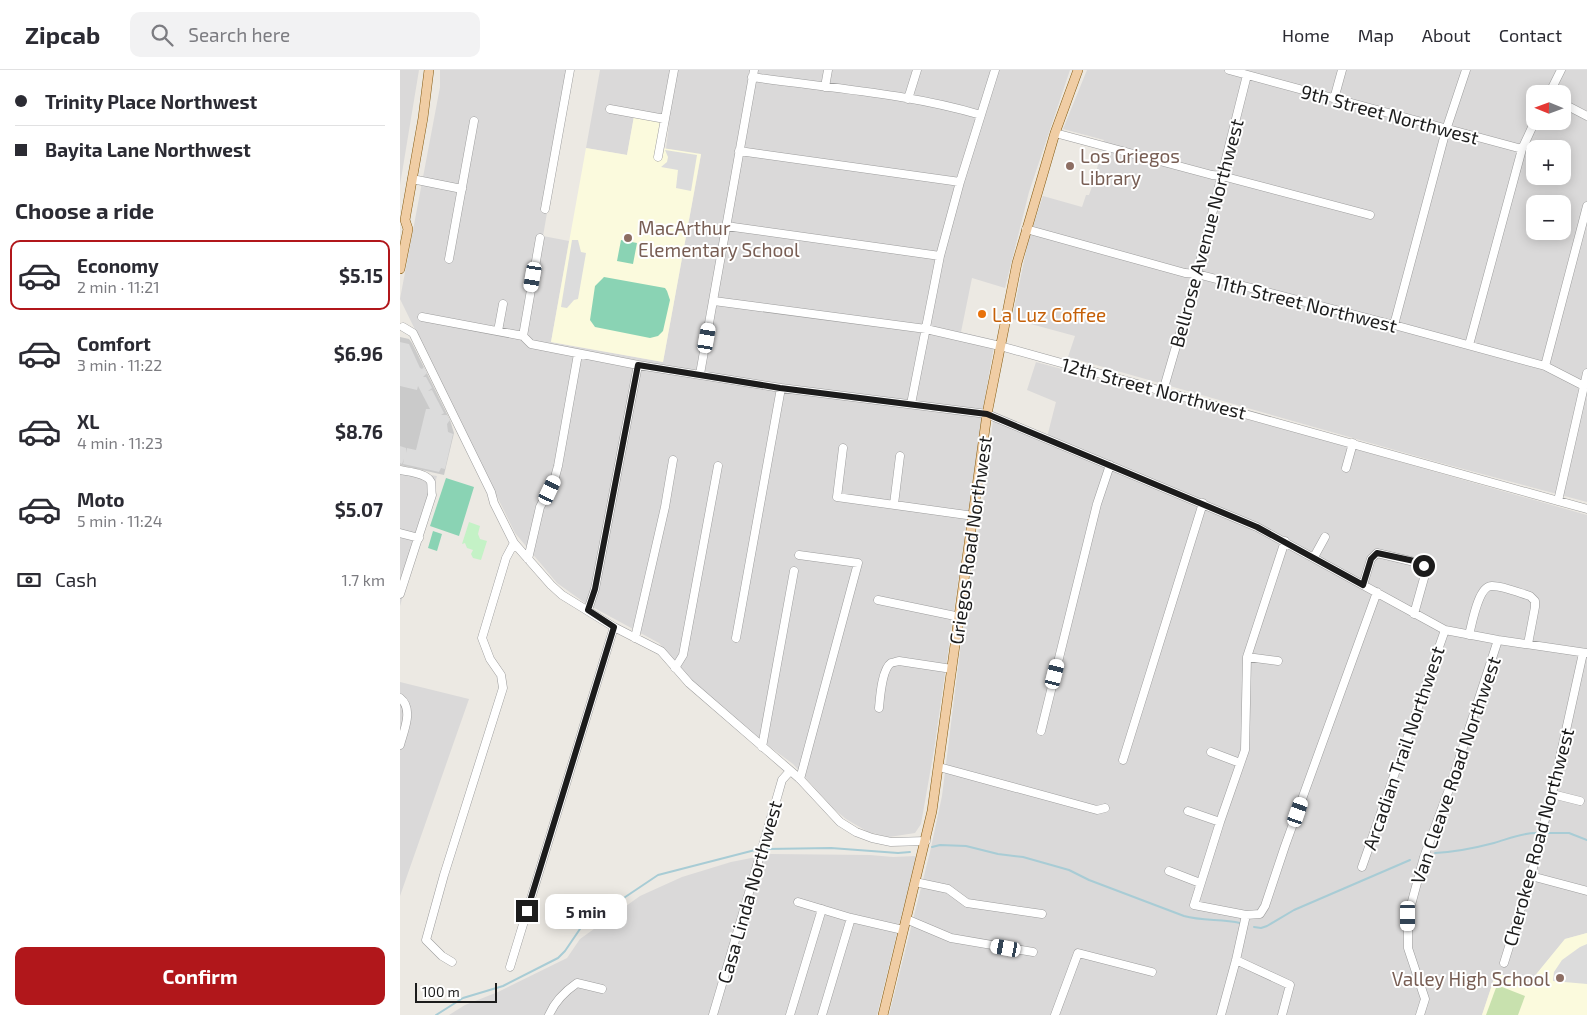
<!DOCTYPE html>
<meta charset="utf-8">
<style>
:root{--surface:#fff;--page:#f2f2f3;--text:#2b2b33;--muted:#7c7c81;--line:#e1e1e2;--accent:#b1171b}
body{margin:0;font-family:"Exo 2",sans-serif;background:var(--page);color:var(--text);height:100vh;display:flex;flex-direction:column;font-size:19px;white-space:nowrap}
*{box-sizing:border-box;margin:0}
p{font-size:16px;color:var(--muted)}
.icon{flex:none;width:28px;height:28px;fill:none;stroke:currentColor;stroke-width:2;stroke-linecap:round;stroke-linejoin:round}
.map{position:relative;flex:1;overflow:hidden}
.details{display:flex;flex-direction:column;background:var(--surface);width:400px}
.details>*{flex:none}
.guide{display:grid;align-content:center;height:110px;padding:0 15px;background:var(--surface)}
.needle{width:32px;rotate:271deg}
.buttons{position:absolute;left:1126px;top:15px;display:grid;gap:10px}
.buttons a{display:grid;place-items:center;width:45px;height:45px;border-radius:10px;background:var(--surface);box-shadow:0 2px 12px #0003;font-size:25px}
.scale{position:absolute;left:15px;bottom:12px;width:82px;box-sizing:border-box;padding-left:5px;border:2px solid #1c1c1c;border-top:0;font-size:14px;line-height:18px;white-space:nowrap;color:#1c1c1c;-webkit-text-stroke:4px #fff;paint-order:stroke}
.end{position:absolute;width:22px;height:22px;margin:-11px;border:6px solid #1c1c1c;background:#fff;box-shadow:0 0 0 2px #fff}
.from{border-radius:50%}
.bubble{position:absolute;height:35px;border-radius:10px;background:var(--surface);box-shadow:0 2px 12px #0003;font-size:16px;font-weight:700;line-height:35px;text-align:center}
.car{position:absolute;width:15px;height:30px;margin:-15px -8px;border-radius:6px;box-shadow:0 0 4px 1px #0007;background:linear-gradient(#fff 24%,#345 0 40%,#fff 0 76%,#345 0 86%,#fff 0)}
.guide b{display:flex;align-items:center;gap:18px;height:48px;font-size:19px}
.guide b+b{border-top:1px solid var(--line)}
.guide i{width:12px;height:12px;background:var(--text)}
ul{padding:0;list-style:none}
li{display:flex;align-items:center;gap:15px;height:70px;margin:0 10px 8px;padding:0 5px;border:2px solid transparent;border-radius:10px}
li div{flex:1}
li b{display:block;font-size:19px}
li em{font-style:normal;font-weight:700}
li.active{border-color:var(--accent)}
li>.icon{width:45px;height:45px;stroke-width:1.5}
h2{padding:0 15px;font-size:22px;line-height:60px}
.pay{display:flex;align-items:center;gap:12px;height:55px;padding:0 15px;font-size:19px}
.pay p{margin-inline-start:auto}
.primary-button{display:flex;gap:10px;margin-top:auto;padding:10px 15px}
.primary-button a{flex:1;height:58px;border-radius:10px;background:var(--accent);color:#fff;font-size:20px;font-weight:700;line-height:58px;text-align:center}
header{display:flex;align-items:center;gap:30px;box-sizing:border-box;height:70px;padding:0 25px;background:var(--surface);border-bottom:1px solid var(--line)}
header strong{font-size:24px}
nav{display:flex;gap:28px;margin-inline-start:auto;font-size:18px}
.search{width:350px;height:45px;background:var(--page);display:flex;align-items:center;gap:12px;box-sizing:border-box;padding:0 18px;border-radius:10px;color:var(--muted);font-size:19px}
main{display:flex;flex:1;min-height:0}
.map>svg:first-child{display:block}
</style>
<header>
<strong>Zipcab</strong>
<div class="search"><svg class="icon" aria-label="search" viewBox="0 0 24 24"><circle cx="10" cy="10" r="6"/><path d="M15 15l6 6"/></svg>Search here</div>
<nav><a>Home</a><a>Map</a><a>About</a><a>Contact</a></nav>
</header>
<main>
<section class="details">
<div class="guide">
<b><i class="from"></i>Trinity Place Northwest</b>
<b><i></i>Bayita Lane Northwest</b>
</div>
<h2>Choose a ride</h2>
<ul>
<li class="active"><svg class="icon" aria-label="car" viewBox="0 0 24 24"><path d="M5 17H2v-5l4-1 3-4h7l3 4 3 1v5h-3M9 17h6M6 11h13"/><circle cx="7" cy="17" r="2"/><circle cx="17" cy="17" r="2"/></svg><div><b>Economy</b><p>2 min · 11:21</p></div><em>$5.15</em></li>
<li><svg class="icon" aria-label="car" viewBox="0 0 24 24"><path d="M5 17H2v-5l4-1 3-4h7l3 4 3 1v5h-3M9 17h6M6 11h13"/><circle cx="7" cy="17" r="2"/><circle cx="17" cy="17" r="2"/></svg><div><b>Comfort</b><p>3 min · 11:22</p></div><em>$6.96</em></li>
<li><svg class="icon" aria-label="car" viewBox="0 0 24 24"><path d="M5 17H2v-5l4-1 3-4h7l3 4 3 1v5h-3M9 17h6M6 11h13"/><circle cx="7" cy="17" r="2"/><circle cx="17" cy="17" r="2"/></svg><div><b>XL</b><p>4 min · 11:23</p></div><em>$8.76</em></li>
<li><svg class="icon" aria-label="car" viewBox="0 0 24 24"><path d="M5 17H2v-5l4-1 3-4h7l3 4 3 1v5h-3M9 17h6M6 11h13"/><circle cx="7" cy="17" r="2"/><circle cx="17" cy="17" r="2"/></svg><div><b>Moto</b><p>5 min · 11:24</p></div><em>$5.07</em></li>
</ul>
<div class="pay"><svg class="icon" aria-label="cash" viewBox="0 0 24 24"><path d="M3 7h18v10H3z"/><circle cx="12" cy="12" r="2"/></svg>Cash<p>1.7 km</p></div>
<div class="primary-button"><a>Confirm</a></div>
</section>
<div class="map">
<svg width="1187" height="945" viewBox="0 0 1187 945">
<rect width="100%" height="100%" fill="#ece9e3"/>
<!-- residential -->
<path fill="#dad9d9" fill-rule="evenodd" d="M0 0H19L0 115Z
M40 0H172L143 166 169 171 151 272 263 292 301 85 266 79 269 54 234 47 227 85 186 78 200 0H670L629 122 605 218 572 208 561 262 595 270 583 339 534 680 521 754 515 763 489 767 468 762 446 749 434 739 393 694 358 668 294 613 259 573 185 533 157 513 115 463 0 229 40 17Z
M687 0H1187V432L1037 392 668 287 675 266 612 249 629 167 643 126 682 137 686 125H689L694 111 704 70 663 59ZM1135 24H1162V51H1135ZM1135 79H1162V106H1135ZM1135 134H1162V161H1135Z
M636 292 920 369 1187 445V863L1165 869 1129 913 1096 903 1082 945H489L530 782 542 726 565 541 582 440 593 350 646 371 656 332 627 320Z
M0 400 37 406 0 536Z
M0 612 69 629 0 826Z
M371 784 470 785 493 787 516 786 477 945H49L65 935 98 922 167 888 180 869 240 826 282 807 331 792Z"/>
<!-- education -->
<path fill="#fbfadd" d="M234 46 261 51 256 77 301 84 263 292 151 272 186 78 227 85Z
M1187 863V945H1082L1096 903 1129 913 1165 869Z"/>
<!-- religious -->
<path fill="#cacaca" d="M0 267 9 269 12 273 50 350 54 363 44 405 0 395Z"/>
<!-- grass -->
<path fill="#c8e1ae" d="M1097 915 1125 926 1118 945H1086Z"/>
<!-- park -->
<path fill="#c4f2c6" d="M69 452 80 456 78 464 80 469 87 471 81 490 73 488 71 484 73 480 67 478 65 473 62 474Z"/>
<!-- pitch -->
<path fill="#8ad3b4" d="M221 170 237 173 233 194 217 191Z
M204 207 265 218 267 221 270 230 263 261 258 266 250 268 195 257 190 250 195 216Z
M46 408 74 417 59 466 30 456Z
M33 461 42 464 37 481 28 478Z"/>
<!-- parking -->
<path fill="#dcdcdc" d="M265 80 297 85 291 121 276 118 278 100 261 97 267 92 268 87Z
M172 170H178L181 182 186 183 178 229 174 230 167 238 161 237Z
M0 272 9 274 20 298 22 299 24 297 27 303 23 307H26L32 318 28 321 32 320 44 343 41 345H47L50 350 47 354 48 362 53 364 45 399 41 398 39 402 3 394 4 389 2 394 0 393V376L6 378V383L7 378 16 380 26 339H30L18 316 17 320 0 316Z
M1187 874V914L1153 911 1154 902 1162 890 1180 877Z"/>
<g fill="none" stroke-linecap="round" stroke-linejoin="round">
<!-- stream -->
<path stroke="#a8ccd5" stroke-width="2" d="M1145 763H1169L1187 770
M532 777 540 775 566 776 598 784 623 787 669 800 689 810 784 846C802 851 821 849 840 853
M367 779 431 778 498 783 510 782
M1035 783C1055 782 1075 778 1094 773 1108 769 1121 763 1136 763
M854 857 861 858 867 856 894 840 1010 790
M36 945 63 928 103 916 158 888 165 881 182 856 258 805 359 779"/>
<!-- minor casing -->
<g stroke="#9d9d9d" stroke-width="9">
<path id="minor" d="M829 0 1122 79
M352 7C428 18 507 23 581 45
M425 17 428 0
M1149 24 1161 0
M508 29 517 0
M934 29 942 0
M1162 33 1187 46
M210 39 265 49
M655 63 812 105 822 106 970 145
M339 81 560 112
M258 87 274 0
M12 109 62 119
M145 139 170 0
M326 156 540 186
M626 159 785 203 797 204 994 255 1145 296 1184 316
M49 189 74 51
M314 231 526 259 600 276 1187 439
M22 247 123 266 131 274 238 295 381 318 587 344 857 457 1045 560 1098 570 1187 583
M994 255 1046 60 1066 0
M3 257 13 263 91 422 94 433 114 473 151 515 162 525 214 557 261 581 289 613 400 709 440 752 456 762 472 768 491 772 526 771
M98 261 103 234
M123 266 140 168
M1069 275 1122 79 1135 51
M1145 296 1187 136
M300 304 354 0
M763 321 797 204 847 5
M511 334 540 186 560 112 595 0
M443 378 437 427 574 446
M946 398 953 373
M0 400C9 402 27 403 31 412 32 416 31 422 32 425L0 524
M1158 431 1187 303
M494 434 500 386
M0 463 19 468
M399 485 458 493 400 709
M914 487 925 467
M128 489 140 437 154 411 158 396 178 284
M963 515 971 489 977 483 1019 493 1024 496 1026 501 1014 544
M478 530 560 547
M188 540 195 519 238 295
M1069 565C1072 554 1078 517 1091 516 1101 515 1120 523 1130 526L1135 531V537L1128 574
M235 568 265 437 273 390
M336 568 381 318
M847 587 878 591
M275 598 283 585 318 396
M0 628C14 639 4 660 0 675
M479 638C480 627 482 599 491 593 492 593 498 591 499 591L552 599
M641 661 697 434 710 395
M362 677 394 501
M811 682 840 693
M723 690 803 433
M539 697 697 740 705 738
M1152 724 1180 731
M788 741 820 752
M962 797 1045 560
M769 801 800 813
M1131 806 1187 821
M515 812 548 819 567 833 642 844
M398 832 451 848 503 860
M846 845 794 835 820 752 845 680 847 587 885 471
M506 849 551 868 633 882
M836 890 890 915 882 945
M52 892 42 886 26 870 44 805 103 618 101 605 90 589 82 568 106 488 114 473
M1104 893 1131 806 1141 764 1152 724 1183 583
M110 897 214 557
M149 945C155 931 164 922 177 913L202 919
M313 945 378 724 382 710 390 701
M390 945 422 839
M422 945 451 848
M655 945 678 883 752 902
M821 945 836 890 846 845 860 844 865 836 885 776 977 522
M1020 945 1025 929 1008 878V846L1024 787 1051 714 1098 570"/>
</g>
<!-- major casing -->
<g stroke="#835a11" stroke-width="10">
<path id="major" d="M0 199 8 159 5 150 23 48 29 0
M483 945 532 741 587 344 617 193 655 63 678 0"/>
</g>
<!-- minor -->
<use href="#minor" stroke="#fff" stroke-width="8"/>
<!-- major -->
<use href="#major" stroke="#f0cda4" stroke-width="9"/>
</g>
<g fill="none" stroke-linecap="round" stroke-linejoin="round">
<!-- route -->
<path stroke="#1c1c1c" stroke-width="6" d="M127 841 214 557 188 540 195 519 238 295 380 318 587 344 857 457 963 515 971 489 977 483 1019 492 1024 496"/>
</g>
<!-- markers -->
<g fill="#8d6e63" stroke="#fff" stroke-width="2">
<circle cx="670" cy="96" r="5"/>
<circle cx="228" cy="168" r="5"/>
<circle cx="1160" cy="908" r="5"/>
</g>
<circle fill="#e8710a" stroke="#fff" stroke-width="2" cx="582" cy="244" r="5"/>
<g text-anchor="middle" dominant-baseline="central" stroke-width="4" stroke-linejoin="round" paint-order="stroke">
<!-- street labels -->
<g font-size="19" fill="#1c1c1c" stroke="#fff">
<text transform="translate(990 44) rotate(15)">9th Street Northwest</text>
<text transform="translate(806 163) rotate(-75)">Bellrose Avenue Northwest</text>
<text transform="translate(906 233) rotate(14)">11th Street Northwest</text>
<text transform="translate(754 318) rotate(15)">12th Street Northwest</text>
<text transform="translate(570 470) rotate(-82)">Griegos Road Northwest</text>
<text transform="translate(1003 678) rotate(-71)">Arcadian Trail Northwest</text>
<text transform="translate(1055 700) rotate(-71)">Van Cleave Road Northwest</text>
<text transform="translate(1138 767) rotate(-75)">Cherokee Road Northwest</text>
<text transform="translate(349 822) rotate(-74)">Casa Linda Northwest</text>
</g>
<!-- education labels -->
<g font-size="19" fill="#785e54" stroke="#fff" text-anchor="start">
<text x="680" y="85">Los Griegos<tspan x="680" dy="22">Library</tspan></text>
<text x="238" y="157">MacArthur<tspan x="238" dy="22">Elementary School</tspan></text>
<text x="1150" y="908" text-anchor="end">Valley High School</text>
</g>
<!-- food labels -->
<g font-size="19" fill="#c56008" stroke="#fff" text-anchor="start">
<text x="592" y="244">La Luz Coffee</text>
</g>
</g>
</svg>
<div class="buttons">
<a><svg class="needle" viewBox="-14 -14 28 28"><path d="M0-13l5 13h-10z" fill="#e53935"/><path d="M0 13l5-13h-10z" fill="#7c7c81"/></svg></a>
<a>+</a>
<a>−</a>
</div>
<div class="scale">100 m</div>
<i class="end from" style="left:1024px;top:496px"></i>
<i class="end" style="left:127px;top:841px"></i>
<div class="bubble" style="left:145px;top:824px;width:82px">5 min</div>
<i class="car" style="left:133px;top:207px;rotate:190deg"></i>
<i class="car" style="left:307px;top:268px;rotate:10deg"></i>
<i class="car" style="left:150px;top:420px;rotate:25deg"></i>
<i class="car" style="left:655px;top:604px;rotate:14deg"></i>
<i class="car" style="left:898px;top:742px;rotate:19deg"></i>
<i class="car" style="left:1008px;top:846px;rotate:180deg"></i>
<i class="car" style="left:606px;top:878px;rotate:280deg"></i>
</div>
</main>
